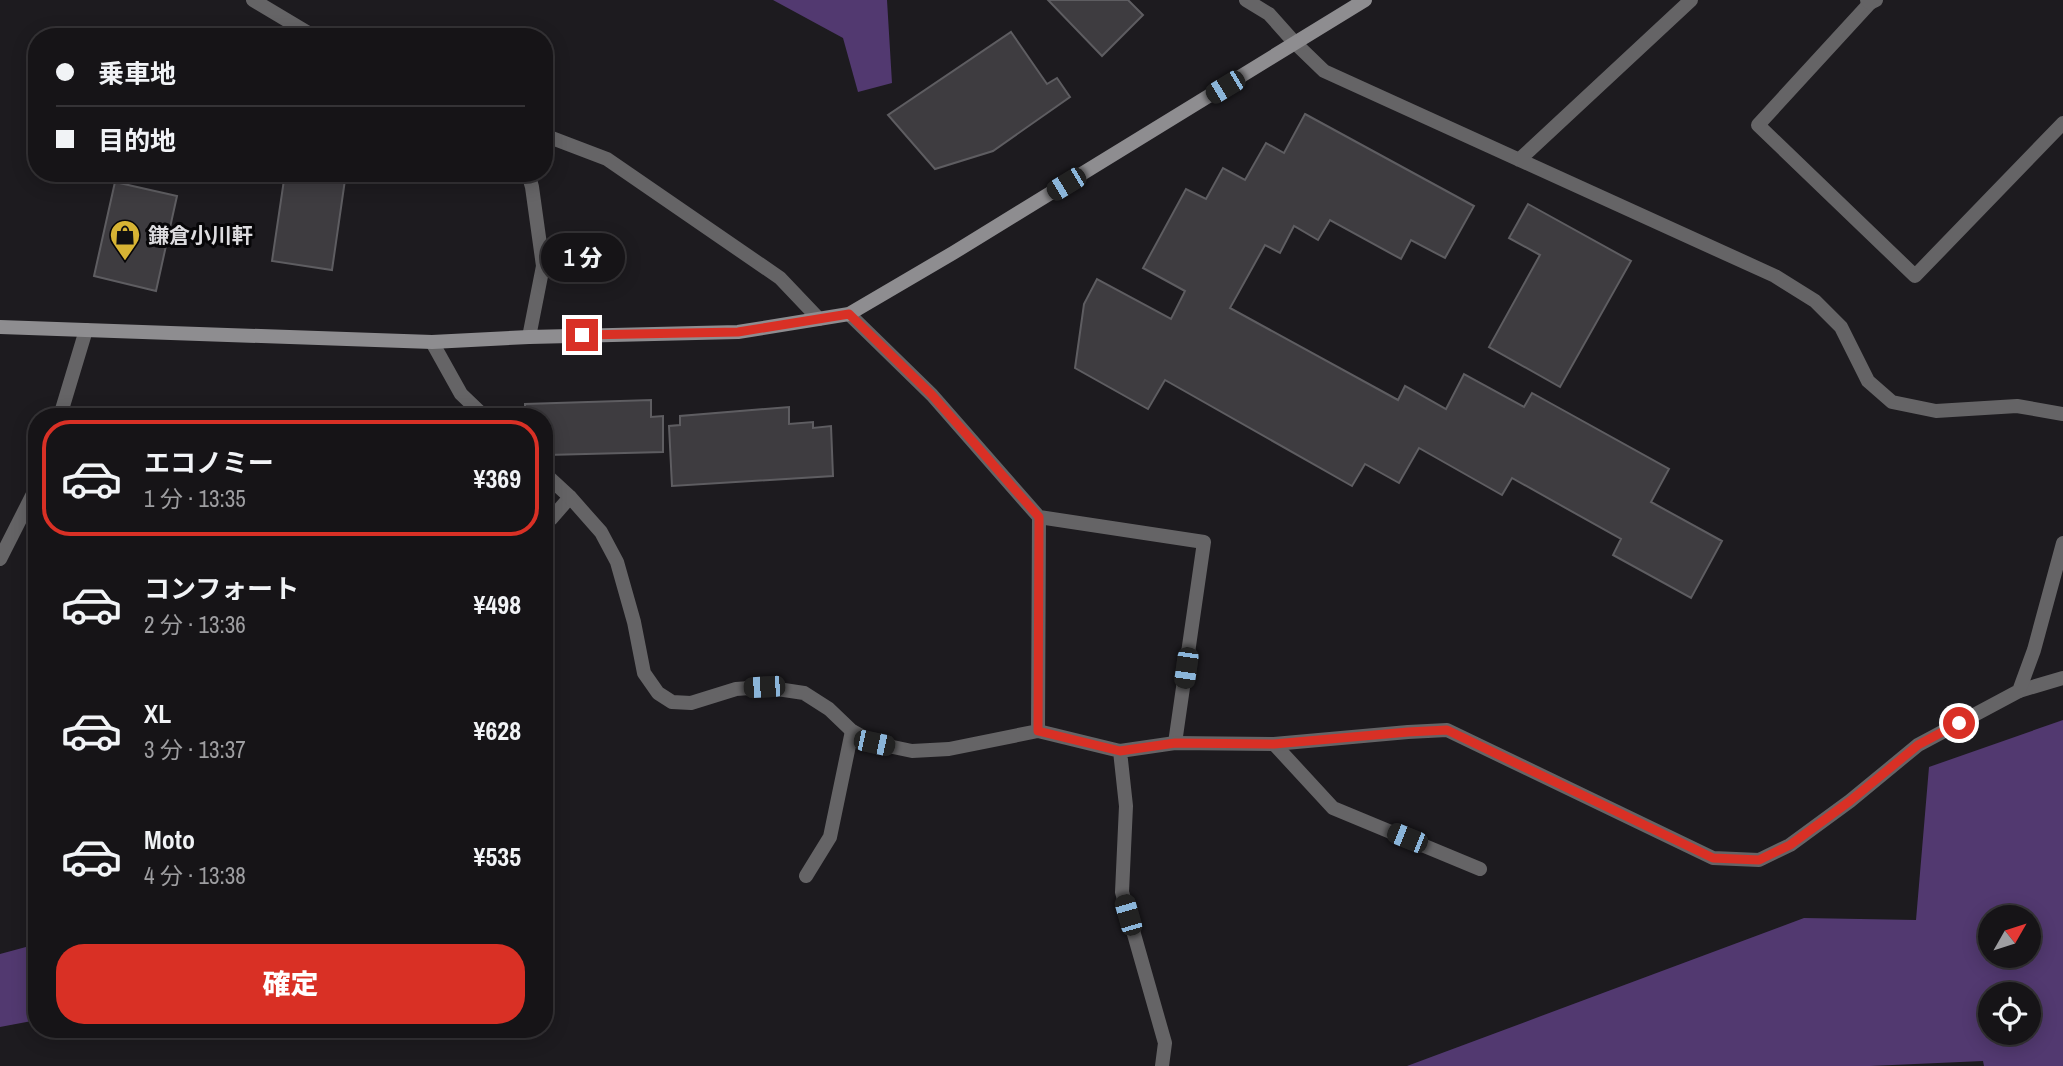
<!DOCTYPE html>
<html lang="ja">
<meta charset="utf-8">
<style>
:root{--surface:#161417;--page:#1f1d20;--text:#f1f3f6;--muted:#9e9ea1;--line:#353336;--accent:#d93025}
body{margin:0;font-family:"Archivo Narrow","Noto Sans JP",sans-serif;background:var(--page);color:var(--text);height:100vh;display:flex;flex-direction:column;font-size:26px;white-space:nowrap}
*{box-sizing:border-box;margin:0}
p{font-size:23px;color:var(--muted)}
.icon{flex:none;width:38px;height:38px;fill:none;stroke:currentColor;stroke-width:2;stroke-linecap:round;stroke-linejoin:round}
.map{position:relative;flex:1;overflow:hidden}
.drawer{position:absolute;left:28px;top:408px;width:525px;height:630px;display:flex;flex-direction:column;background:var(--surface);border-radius:28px;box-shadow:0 4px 18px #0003,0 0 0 2px var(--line)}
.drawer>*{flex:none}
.top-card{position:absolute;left:28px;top:28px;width:525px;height:154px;border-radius:28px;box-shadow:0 4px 18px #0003,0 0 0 2px var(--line);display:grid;align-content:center;height:154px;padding:0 28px;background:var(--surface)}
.needle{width:46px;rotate:51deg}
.tools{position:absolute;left:1978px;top:905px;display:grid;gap:14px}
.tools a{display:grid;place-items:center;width:63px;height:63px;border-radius:50%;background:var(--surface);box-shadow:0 4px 18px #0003,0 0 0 2px var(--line);font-size:35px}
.end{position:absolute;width:32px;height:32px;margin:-16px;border:9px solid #d93025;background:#fff;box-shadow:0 0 0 4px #fff}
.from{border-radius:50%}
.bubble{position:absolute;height:49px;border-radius:24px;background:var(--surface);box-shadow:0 4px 18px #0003,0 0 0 2px var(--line);font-size:23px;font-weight:800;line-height:49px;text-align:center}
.car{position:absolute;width:21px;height:42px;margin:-21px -10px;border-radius:9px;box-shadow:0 0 5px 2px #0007;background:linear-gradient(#222 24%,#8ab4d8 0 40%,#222 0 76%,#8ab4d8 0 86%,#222 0)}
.top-card b{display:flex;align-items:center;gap:24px;height:66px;font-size:26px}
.top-card b+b{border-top:2px solid var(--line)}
.top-card i{width:18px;height:18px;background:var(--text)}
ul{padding:12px 0 0;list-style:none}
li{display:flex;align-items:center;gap:21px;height:116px;margin:0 14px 10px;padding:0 14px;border:4px solid transparent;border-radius:28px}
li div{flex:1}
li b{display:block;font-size:26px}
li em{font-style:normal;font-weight:800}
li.active{border-color:var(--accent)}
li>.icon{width:63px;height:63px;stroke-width:1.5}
.action{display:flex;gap:14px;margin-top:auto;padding:14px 28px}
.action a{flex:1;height:80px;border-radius:28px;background:var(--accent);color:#fff;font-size:28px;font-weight:800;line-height:80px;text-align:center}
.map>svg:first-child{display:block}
</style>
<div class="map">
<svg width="2063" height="1066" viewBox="0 0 2063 1066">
<rect width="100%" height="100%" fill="#1d1b1f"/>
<!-- forest -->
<path fill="#523970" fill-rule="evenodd" d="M773 0H887L892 83 858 92 843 38Z
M2063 720V1066H1984L1983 1061 1870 1066H1407L1804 918 1916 920 1929 767ZM1990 917H2028V956H1990ZM1990 994H2028V1032H1990Z
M37 944V1020L0 1027V954Z"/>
<!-- building -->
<path fill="#3e3c40" stroke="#5e5d61" stroke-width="2" d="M1048 0H1128L1143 15 1102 56Z
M1011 32 1047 84 1057 78 1070 97 993 151 935 169 888 115Z
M1305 114 1474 206 1445 258 1411 240 1401 259 1330 220 1318 240 1294 226 1280 253 1265 245 1230 308 1398 400 1405 386 1446 409 1464 374 1524 407 1532 393 1669 469 1651 502 1722 541 1691 598 1613 555 1621 539 1512 478 1502 495 1419 448 1399 483 1365 464 1352 486 1165 380 1148 409 1075 368 1084 304 1097 279 1171 319 1185 291 1143 268 1186 189 1206 199 1223 168 1245 180 1266 143 1284 153Z
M285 173H346L332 270 272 261Z
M115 182 177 196 156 291 94 276Z
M1528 204 1631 261 1560 387 1489 347 1540 255 1509 238Z
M651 400V417L663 416V452L547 455 544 453V416H505L498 411 525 409V404Z
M789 407V424L813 422V428L831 426 833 476 672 486 669 426 680 425V416Z"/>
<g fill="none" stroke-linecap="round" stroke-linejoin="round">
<!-- lane -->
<path stroke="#656466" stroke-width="14" d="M253 0 315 37
M1870 3 1758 125 1915 276 2063 123
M544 135 607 159 780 278 819 319
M528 173 532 187 543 266 529 337
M849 314 932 395 1039 517 1038 731
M1039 517 1204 542 1175 743
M544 521 551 519 570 497
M2019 691 2063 678
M1274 744 1333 808 1480 869
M806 876 830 837 852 731"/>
<!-- street -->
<path stroke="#656466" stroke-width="14" d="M1246 0 1269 14 1294 42 1324 71 1775 276 1815 301 1841 327 1868 381 1892 402 1936 411 2017 406 2063 414
M1867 0 1870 3 1876 0
M1519 160 1691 0
M432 342 461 394 484 416
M60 416 86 330
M544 473 570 497 601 532 617 562 634 622 644 673 658 693 672 702 691 703 736 689 764 687 804 693 829 709 852 731 874 743 912 751 949 749 1038 731 1120 751 1175 743 1274 744 1408 732 1447 730 1713 858 1759 860 1790 845 1850 801 1918 745 2019 691 2034 650 2063 543
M0 559 37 486
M1120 751 1126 806 1122 892 1165 1043 1162 1066"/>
<!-- secondary -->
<path stroke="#8e8d90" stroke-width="14" d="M0 327 432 342 529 337 738 332 849 314 953 253 1365 0"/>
</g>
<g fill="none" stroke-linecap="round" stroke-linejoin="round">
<!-- route -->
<path stroke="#d93025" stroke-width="9" d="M582 335 738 332 849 314 932 395 1039 517 1038 731 1120 751 1175 743 1274 744 1408 732 1447 730 1713 858 1759 860 1790 845 1850 801 1918 745 1959 723"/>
</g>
<!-- icons -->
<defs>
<g id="shop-pin" transform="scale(1.575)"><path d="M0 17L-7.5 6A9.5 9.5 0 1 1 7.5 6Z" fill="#d7b434" stroke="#070608"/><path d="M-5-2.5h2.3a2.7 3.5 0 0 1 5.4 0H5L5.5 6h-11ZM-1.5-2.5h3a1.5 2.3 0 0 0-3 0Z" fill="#111"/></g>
</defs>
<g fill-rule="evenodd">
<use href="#shop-pin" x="125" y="235"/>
</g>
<g text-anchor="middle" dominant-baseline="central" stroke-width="6" stroke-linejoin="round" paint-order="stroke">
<!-- poi labels -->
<g font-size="21" font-weight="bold" fill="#dddcdf" stroke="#070608" text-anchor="start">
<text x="148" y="235">鎌倉小川軒</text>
</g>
</g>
</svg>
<div class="tools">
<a><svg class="needle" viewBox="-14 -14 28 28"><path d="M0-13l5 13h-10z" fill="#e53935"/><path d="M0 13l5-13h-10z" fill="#9e9ea1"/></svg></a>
<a><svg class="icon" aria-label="locate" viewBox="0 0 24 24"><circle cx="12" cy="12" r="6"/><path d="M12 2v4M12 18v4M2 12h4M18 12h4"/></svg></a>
</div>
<i class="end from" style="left:1959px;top:723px"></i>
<i class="end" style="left:582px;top:335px"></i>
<div class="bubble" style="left:541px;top:233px;width:84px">1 分</div>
<i class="car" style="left:1225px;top:87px;rotate:239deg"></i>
<i class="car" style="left:1066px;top:184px;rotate:239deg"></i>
<i class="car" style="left:1186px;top:668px;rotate:188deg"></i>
<i class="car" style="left:764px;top:687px;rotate:267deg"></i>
<i class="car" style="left:874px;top:743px;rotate:102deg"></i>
<i class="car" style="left:1407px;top:838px;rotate:292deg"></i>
<i class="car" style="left:1128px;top:915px;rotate:344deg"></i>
<div class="top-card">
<b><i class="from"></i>乗車地</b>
<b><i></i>目的地</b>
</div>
<section class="drawer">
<ul>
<li class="active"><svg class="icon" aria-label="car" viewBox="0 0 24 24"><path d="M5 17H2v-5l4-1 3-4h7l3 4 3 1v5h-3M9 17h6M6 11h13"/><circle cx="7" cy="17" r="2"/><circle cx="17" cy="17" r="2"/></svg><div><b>エコノミー</b><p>1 分 · 13:35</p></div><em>¥369</em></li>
<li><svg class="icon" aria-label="car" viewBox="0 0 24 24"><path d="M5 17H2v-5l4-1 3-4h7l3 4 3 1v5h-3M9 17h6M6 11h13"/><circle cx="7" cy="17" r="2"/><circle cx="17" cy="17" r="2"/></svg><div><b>コンフォート</b><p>2 分 · 13:36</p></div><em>¥498</em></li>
<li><svg class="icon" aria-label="car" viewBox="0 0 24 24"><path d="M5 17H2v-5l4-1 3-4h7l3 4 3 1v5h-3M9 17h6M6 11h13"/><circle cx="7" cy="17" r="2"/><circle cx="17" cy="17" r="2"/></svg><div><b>XL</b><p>3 分 · 13:37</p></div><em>¥628</em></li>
<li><svg class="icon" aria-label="car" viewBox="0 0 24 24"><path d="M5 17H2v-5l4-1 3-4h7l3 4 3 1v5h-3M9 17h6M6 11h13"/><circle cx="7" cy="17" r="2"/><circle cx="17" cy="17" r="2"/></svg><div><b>Moto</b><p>4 分 · 13:38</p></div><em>¥535</em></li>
</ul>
<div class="action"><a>確定</a></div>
</section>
</div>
